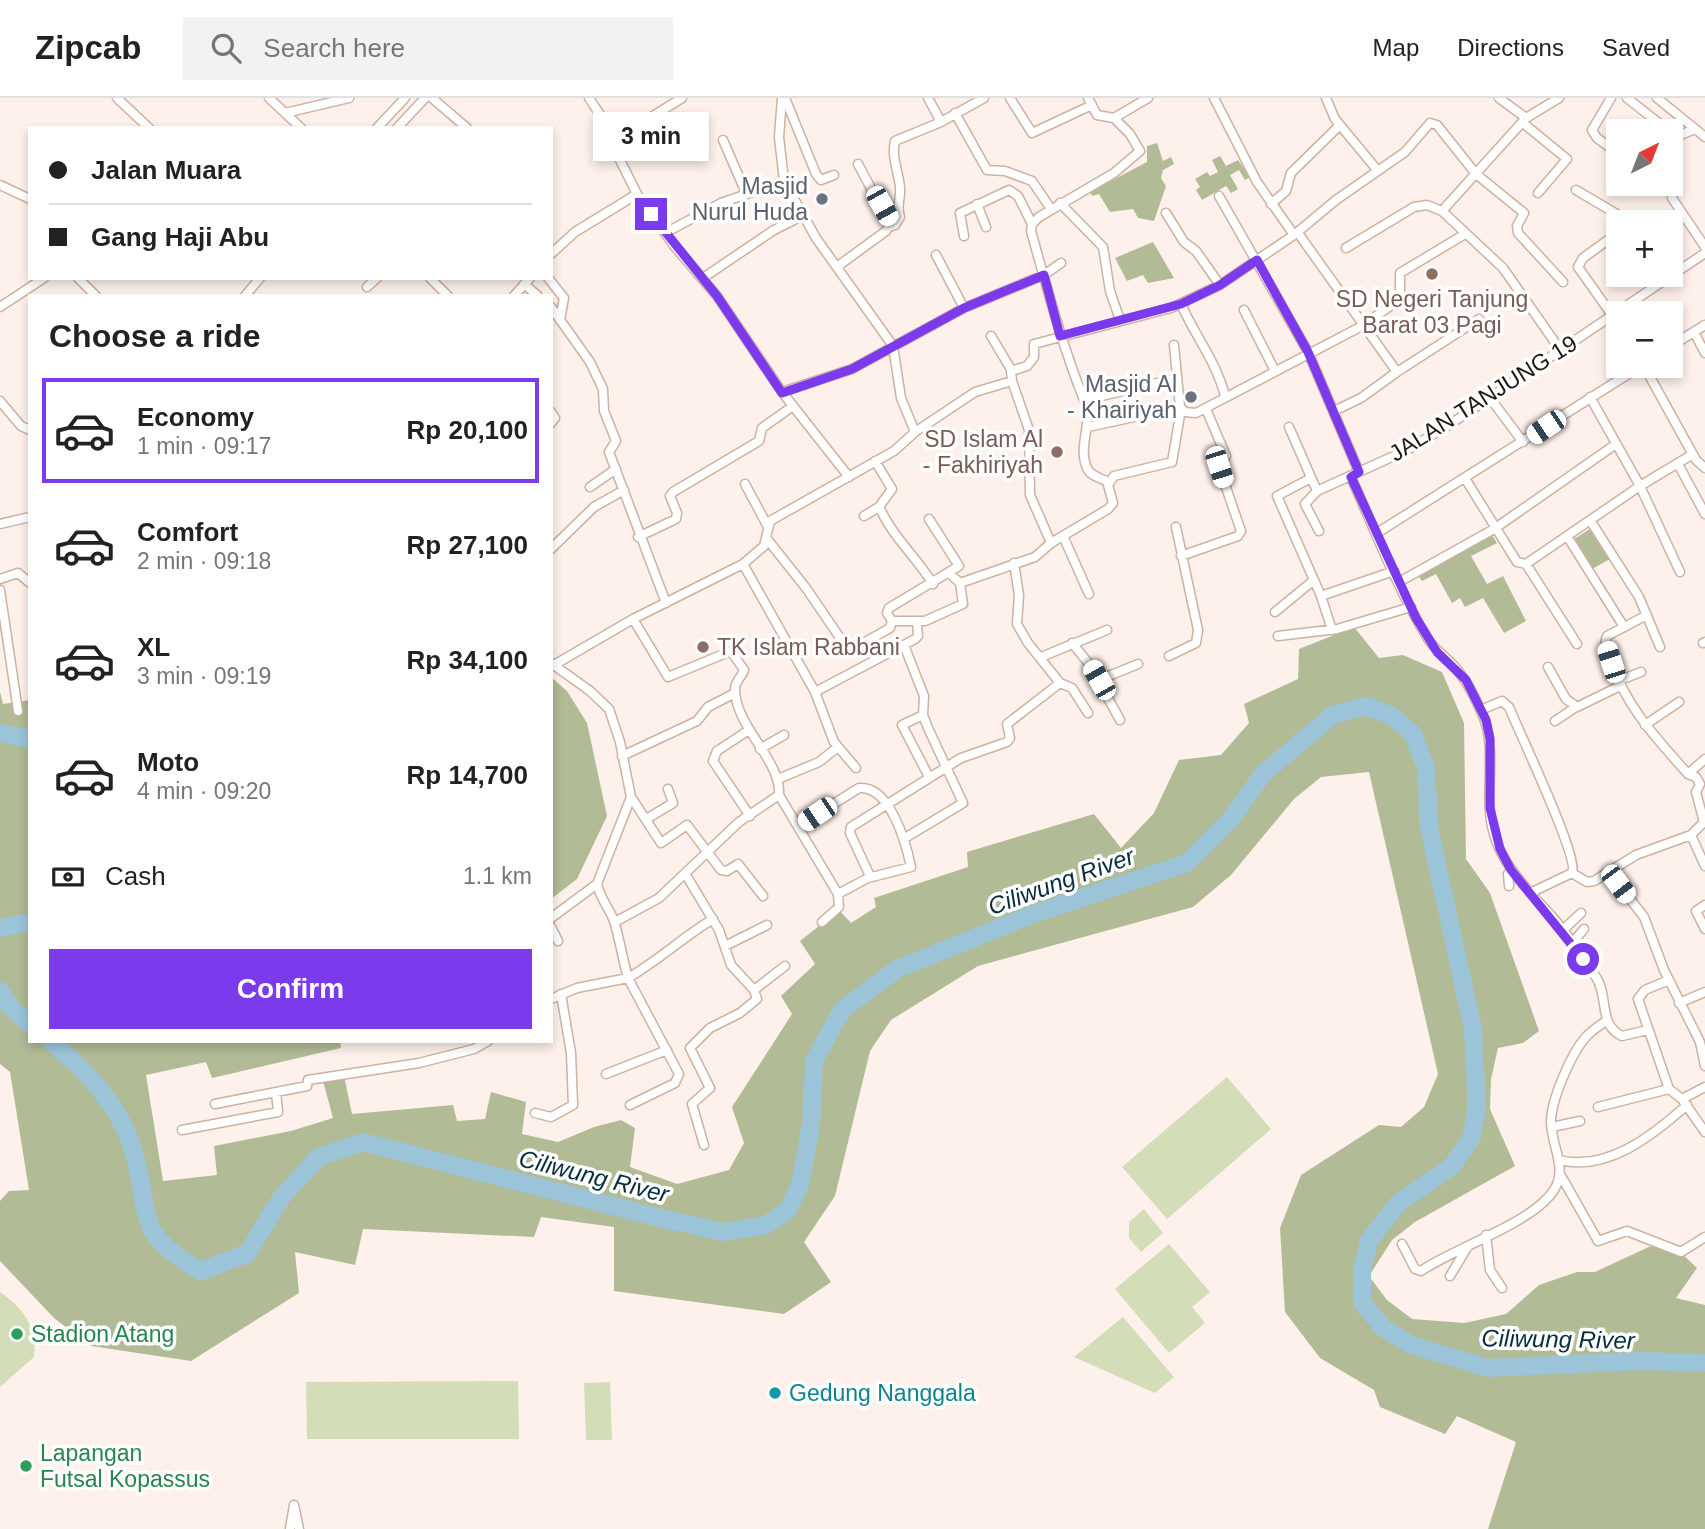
<!DOCTYPE html>
<meta charset="utf-8">
<style>
:root{--surface:#fff;--page:#f2f2f2;--text:#222;--muted:#767676;--line:#e0e0e0;--accent:#7c3aed}
body{margin:0;font-family:Helvetica,sans-serif;background:var(--page);color:var(--text);height:100vh;display:flex;flex-direction:column;font-size:26px;white-space:nowrap}
*{box-sizing:border-box;margin:0}
p{font-size:23px;color:var(--muted)}
.icon{flex:none;width:38px;height:38px;fill:none;stroke:currentColor;stroke-width:2;stroke-linecap:round;stroke-linejoin:round}
.map{position:relative;flex:1;overflow:hidden}
.side{position:absolute;left:28px;top:196px;width:525px;height:749px;display:flex;flex-direction:column;background:var(--surface);border-radius:0px;box-shadow:0 4px 10px #0003}
.side>*{flex:none}
.guide{position:absolute;left:28px;top:28px;width:525px;height:154px;border-radius:0px;box-shadow:0 4px 10px #0003;display:grid;align-content:center;height:154px;padding:0 21px;background:var(--surface)}
.needle{width:46px;rotate:42deg}
.tools{position:absolute;left:1606px;top:21px;display:grid;gap:14px}
.tools a{display:grid;place-items:center;width:77px;height:77px;border-radius:0px;background:var(--surface);box-shadow:0 4px 10px #0003;font-size:35px}
.end{position:absolute;width:32px;height:32px;margin:-16px;border:9px solid #7c3aed;background:#fff;box-shadow:0 0 0 4px #fff}
.from{border-radius:50%}
.bubble{position:absolute;height:49px;border-radius:0px;background:var(--surface);box-shadow:0 4px 10px #0003;font-size:23px;font-weight:700;line-height:49px;text-align:center}
.car{position:absolute;width:21px;height:42px;margin:-21px -10px;border-radius:9px;box-shadow:0 0 5px 2px #0007;background:linear-gradient(#fff 24%,#345 0 40%,#fff 0 76%,#345 0 86%,#fff 0)}
.guide b{display:flex;align-items:center;gap:24px;height:66px;font-size:26px}
.guide b+b{border-top:2px solid var(--line)}
.guide i{width:18px;height:18px;background:var(--text)}
ul{padding:0;list-style:none}
li{display:flex;align-items:center;gap:21px;height:105px;margin:0 14px 10px;padding:0 7px;border:4px solid transparent;border-radius:0px}
li div{flex:1}
li b{display:block;font-size:26px}
li em{font-style:normal;font-weight:700}
li.on{border-color:var(--accent)}
li>.icon{width:63px;height:63px;stroke-width:1.5}
h2{padding:0 21px;font-size:32px;line-height:84px}
.pay{display:flex;align-items:center;gap:18px;height:77px;padding:0 21px;font-size:26px}
.pay p{margin-inline-start:auto}
.action{display:flex;gap:14px;margin-top:auto;padding:14px 21px}
.action a{flex:1;height:80px;border-radius:0px;background:var(--accent);color:#fff;font-size:28px;font-weight:700;line-height:80px;text-align:center}
header{display:flex;align-items:center;gap:42px;box-sizing:border-box;height:98px;padding:0 35px;background:var(--surface);border-bottom:2px solid var(--line)}
header strong{font-size:33px}
nav{display:flex;gap:38px;margin-inline-start:auto;font-size:24px}
.search{width:490px;height:63px;background:var(--page);display:flex;align-items:center;gap:18px;box-sizing:border-box;padding:0 24px;border-radius:0px;color:var(--muted);font-size:26px}
.map>svg:first-child{display:block}
</style>
<header>
<strong>Zipcab</strong>
<div class="search"><svg class="icon" aria-label="search" viewBox="0 0 24 24"><circle cx="10" cy="10" r="6"/><path d="M15 15l6 6"/></svg>Search here</div>
<nav><a>Map</a><a>Directions</a><a>Saved</a></nav>
</header>
<div class="map">
<svg width="1705" height="1431" viewBox="0 0 1705 1431">
<rect width="100%" height="100%" fill="#fef1eb"/>
<!-- green -->
<path fill="#d3ddb8" d="M1227 979 1271 1031 1167 1121 1122 1069Z
M1144 1111 1163 1135 1141 1154 1129 1140V1124Z
M1169 1146 1210 1194 1192 1209 1205 1225 1169 1255 1115 1191Z
M0 1194C23 1210 38 1229 34 1259L0 1289Z
M1123 1219 1174 1279 1155 1295 1074 1259Z
M518 1283 519 1341H307L306 1284Z
M610 1284 612 1342H586L584 1285Z"/>
<!-- forest -->
<path fill="#b1bb96" d="M1157 45 1163 63 1171 59 1174 66 1163 72 1161 80 1166 88 1154 123 1138 120 1133 111 1110 114 1099 96 1092 98 1090 94 1147 64V48Z
M1220 58 1226 68 1238 62 1250 79 1245 82 1239 72 1230 77 1238 91 1231 95 1226 88 1202 102 1196 92 1200 89 1195 81 1207 74 1210 78 1218 74 1212 62Z
M1153 144 1174 180 1148 185 1143 177 1127 183 1115 160Z
M1591 430 1610 461 1592 471 1573 442Z
M1488 431 1497 445 1471 458 1487 486 1503 478 1526 523 1504 535 1483 500 1465 509 1460 500 1452 505 1436 476 1422 483 1414 471Z
M1354 529 1379 560 1403 557 1442 574 1464 625 1466 761 1490 795 1539 933 1523 945 1498 950 1491 981 1490 1011 1515 1068 1415 1124 1392 1142 1369 1178 1387 1202 1412 1221 1464 1225 1506 1216 1539 1187 1577 1174H1595L1653 1147 1671 1156 1680 1154 1697 1170 1676 1200 1705 1207V1431H1488L1516 1344 1457 1318 1445 1336 1380 1309 1374 1292 1320 1260 1285 1214 1280 1130 1301 1077 1379 1027 1401 1029 1424 1009 1438 976 1369 674 1321 679 1294 701 1231 777 1193 809 978 868 891 922 870 953 835 1098 804 1144 831 1184 784 1216 614 1193V1129L541 1119 534 1139 363 1131 355 1167 295 1154 299 1195 191 1263 91 1248 54 1220 0 1163V1103L9 1093 29 1092 10 974 0 966V594L3 606 30 602V943H340L341 950 212 980 206 964 146 977 163 1083 217 1077 214 1048 291 1033 333 1020 323 983 344 978 352 1016 453 1007 457 1023 485 1021 491 994 526 1004 522 1036 558 1044 594 1029 621 1022 635 1030 630 1069 677 1086 729 1072 744 1045 732 1009 792 916 781 898 815 866 800 843 839 812 851 825 876 809 874 800 968 769 967 754 1094 716 1121 750 1154 715 1179 662 1221 657 1249 625 1244 606 1298 581 1299 551Z
M551 579 567 593 587 625 607 718 577 781 551 801Z"/>
<g fill="none" stroke-linecap="round" stroke-linejoin="round">
<!-- river -->
<path stroke="#9bc4d8" stroke-width="18" d="M0 635 30 641
M0 830 30 824
M0 893 11 910 30 926
M51 943C85 973 118 1004 132 1049 153 1114 130 1134 201 1173L247 1156 281 1100 319 1059 363 1044 664 1121 724 1134 766 1127 788 1112 800 1086 811 1027 814 963 842 912 897 871 1031 817 1187 765 1230 722 1263 676 1333 617 1366 608 1392 618 1413 636 1426 670 1429 729 1473 932 1477 1010 1471 1041 1451 1069 1398 1105 1369 1143 1362 1172V1204L1383 1230 1411 1247 1488 1270 1640 1263 1705 1265"/>
<!-- street casing -->
<g stroke="#cdb1a1" stroke-width="11">
<path id="street" d="M117 0 149 30
M269 0 301 30
M432 0 467 30
M782 0 779 39 784 83 816 140 893 248 901 300 915 334
M785 0 816 76 821 82 834 77
M928 0 941 24
M1010 0 1032 35 1092 7
M1088 0 1097 17 1114 20 1130 36 1140 53 1114 75 1039 119 1032 126 1031 133C1047 190 1062 247 1084 302 1094 325 1077 348 1087 370 1090 378 1102 381 1109 384
M1214 0 1257 84 1294 137
M1326 0 1335 21 1378 73
M1499 0 1526 20 1442 113 1503 170 1561 253
M1611 0 1592 32 1597 40 1619 56
M1627 0 1669 33
M1657 0 1705 39
M285 15 349 0
M955 15 987 72 1005 73 1032 83 1051 111
M1114 20 1148 0
M1526 20 1559 0
M1523 25 1567 61 1538 95
M377 30 405 0
M397 30 425 0
M1671 35 1678 38 1695 31
M616 41 682 0
M723 42 746 95
M0 87 30 101
M1576 92 1620 118 1624 124
M637 96 675 149 717 198 782 294 849 379
M1219 98 1308 254 1359 374
M1672 100 1705 149
M1060 105 1103 149 1110 193 1120 222
M977 106 986 129
M1271 106 1286 93 1291 75 1340 27
M1166 115 1184 144 1196 153 1220 187
M889 129 895 127 900 119C896 107 901 102 900 90 899 75 891 59 895 43L941 24 984 0
M1619 134 1583 160 1578 169 1619 227
M665 135 721 105 784 83
M1298 135 1397 274 1361 300 1334 313
M964 138 960 115 1009 92 1018 98 1032 126
M1346 150 1414 109 1427 107 1442 113
M551 156 575 134 637 96 618 58 616 41 589 0
M936 157 964 210
M838 168 886 133 890 126 858 66
M78 180 96 198
M430 180 448 198
M548 180 564 200 560 222
M703 180 774 132 804 117
M524 186 538 198
M367 189 377 180
M245 198 260 180
M514 198 530 180
M1181 206C1195 238 1216 263 1225 298
M0 209 44 180
M551 209 590 264 603 291 604 313 616 343 609 354 666 505
M1244 212 1275 273
M1694 234 1705 255
M991 238 1012 273
M1174 247 1180 309 1185 314 1196 315 1362 228 1400 201V175L1465 136
M1671 248 1705 227
M1644 268 1696 362 1705 370
M1397 274 1479 221
M1012 283 1011 273 1027 268 1034 259V246L1171 210 1220 187 1294 137 1336 102 1405 54 1430 25 1437 27 1476 76 1524 115 1517 128 1518 135 1563 184
M782 294 852 271 964 210 1044 177 1061 165
M1590 299 1640 388 1680 474
M1490 300 1523 344
M1084 302 1175 281
M0 303 21 328 30 332
M551 314 555 320 551 325
M1088 329 1180 309
M1289 329 1317 393
M1678 366 1705 416
M1351 379C1375 433 1397 490 1428 541 1435 552 1445 558 1454 568 1466 581 1474 597 1481 613 1499 650 1483 693 1493 733 1502 769 1532 796 1556 823 1570 840 1584 860 1596 879 1609 899 1598 927 1622 938L1648 932
M1311 380 1277 398 1321 498 1332 532
M1466 382 1517 464 1526 466
M745 386 767 427
M590 389 616 371
M879 409C895 442 914 456 933 486
M864 418 879 409 892 391 875 363
M1590 422 1639 499 1660 549
M0 426 30 419
M1319 433 1305 406 1317 393 1407 352 1449 327 1705 155
M1377 435 1641 268
M1063 438 1089 496
M1567 438 1624 529
M638 439 676 421 677 415 670 398 673 394 759 343 762 330 793 308
M767 441 806 490 849 553 890 530 892 523
M551 451 594 409 624 392
M1181 458 1238 438 1241 433 1219 369 1226 358 1206 311
M743 466 815 594 834 644 856 670
M950 476 960 485 1035 459 1051 445 1108 411 1113 405 1108 387 1114 378 1172 364 1181 311
M0 481 18 475 30 485
M1399 484 1494 431 1616 346
M0 492 18 613
M1321 498 1394 473
M1275 514 1314 482
M1647 517 1607 538C1603 546 1608 555 1611 563 1626 609 1657 641 1688 676L1696 679 1700 686 1696 694 1704 724 1691 737 1705 768
M633 521 668 579 731 553 744 572C742 579 735 583 735 591 735 629 782 663 779 697L838 796 839 809 822 824
M892 523 887 515 889 510 959 468 929 421
M892 523H925L963 506 960 485
M1278 538 1337 531 1411 509
M1072 545 1090 567 1120 622
M1703 545 1705 544
M1577 546 1526 466 1640 388 1693 356
M904 547 924 598 923 617 928 630 963 705 905 740
M1169 558 1196 545 1198 532 1176 429
M1041 559 1107 532
M551 565 590 593 609 611 620 644 631 699 661 745 687 727 721 772 727 773 738 766 763 798
M554 567 633 521 743 466 764 448 770 423 894 353 915 334 975 294 1012 283 1029 332 1030 397 1051 445
M1548 569 1566 601 1577 609 1620 588
M1099 582 1138 566
M1618 583 1641 574
M1060 585 1072 590 1088 615
M815 594 915 541 918 538 917 525
M1481 612 1502 603 1509 609C1519 634 1580 761 1572 775L1530 795
M923 617 902 627 929 679
M1555 623 1576 609
M1645 627 1679 604
M749 632 717 653 713 663 750 718
M760 651 784 637
M622 658 697 623 708 609 735 595
M1688 676 1705 661
M778 681 819 664 838 649
M648 720 673 705 668 691
M798 728 859 690C890 687 906 745 911 769L868 780
M1609 774 1644 819 1664 872 1700 944 1705 968
M1572 775 1587 784 1594 783 1636 757 1691 737
M686 777 719 832 731 867 754 892 757 901 740 915 710 930 690 950 710 990 692 1006 704 1047
M1509 788 1508 776 1511 772
M838 796 868 780 869 776 850 735 851 729 961 660 1007 644 1010 640 1007 626 1060 585 1028 545 1017 526 1019 497 1014 465
M1705 807 1696 813 1705 831
M551 820 597 786
M615 824 659 800 739 724 779 697
M551 829 558 843
M1563 832 1581 815
M1572 845 1584 831
M725 848 767 827
M1669 882 1645 892 1638 901 1669 991 1682 1001 1705 1034
M754 892 785 868
M551 901 577 890 628 880C623 862 620 844 615 826 611 812 600 801 597 786L631 699
M1679 905 1705 894
M606 976 667 952
M1682 1001 1705 989
M215 1006 307 988 308 982 419 965 474 951 488 943
M630 1007 675 985 679 976 628 880C659 862 683 839 713 821
M1598 1009 1669 991
M535 1015 551 1019 573 1007 571 955 561 896
M1552 1029 1580 1023
M182 1032 278 1014 276 994
M1559 1062C1607 1074 1652 1038 1687 1007
M1560 1076 1598 1143 1627 1133 1681 1154 1705 1139
M1486 1137 1490 1172 1502 1190
M1402 1146 1415 1171 1421 1173C1456 1149 1533 1125 1554 1092 1568 1070 1551 1047 1551 1024 1551 1002 1571 956 1585 940 1591 933 1599 928 1606 923
M1450 1178 1468 1148
M294 1407 299 1431
M290 1431 294 1407"/>
</g>
<!-- street -->
<use href="#street" stroke="#fff" stroke-width="8"/>
</g>
<g fill="none" stroke-linecap="round" stroke-linejoin="round">
<!-- route -->
<path stroke="#7c3aed" stroke-width="9" d="M651 116 717 198 782 295 852 271 964 210 1044 177 1060 238 1181 206 1220 187 1257 162 1308 254 1359 374 1351 379 1416 520 1437 554 1466 582 1486 622 1490 641V710L1500 751 1511 772 1583 861"/>
</g>
<!-- markers -->
<g fill="#6b7280" stroke="#fff" stroke-width="2.5">
<circle cx="822" cy="101" r="7"/>
<circle cx="1191" cy="299" r="7"/>
</g>
<g fill="#8d6e63" stroke="#fff" stroke-width="2.5">
<circle cx="1432" cy="176" r="7"/>
<circle cx="1057" cy="354" r="7"/>
<circle cx="703" cy="549" r="7"/>
</g>
<g fill="#2e9e5b" stroke="#fff" stroke-width="2.5">
<circle cx="17" cy="1236" r="7"/>
<circle cx="26" cy="1368" r="7"/>
</g>
<circle fill="#0f9aa8" stroke="#fff" stroke-width="2.5" cx="775" cy="1295" r="7"/>
<g text-anchor="middle" dominant-baseline="central" stroke-width="7" stroke-linejoin="round" paint-order="stroke">
<!-- worship labels -->
<g font-size="23" fill="#5b616d" stroke="#fff" text-anchor="end">
<text x="808" y="88">Masjid<tspan x="808" dy="26">Nurul Huda</tspan></text>
<text x="1177" y="286">Masjid Al<tspan x="1177" dy="26">- Khairiyah</tspan></text>
</g>
<!-- education labels -->
<g font-size="23" fill="#785e54" stroke="#fff">
<text x="1432" y="201">SD Negeri Tanjung<tspan x="1432" dy="26">Barat 03 Pagi</tspan></text>
<text x="1043" y="341" text-anchor="end">SD Islam Al<tspan x="1043" dy="26">- Fakhiriyah</tspan></text>
<text x="717" y="549" text-anchor="start">TK Islam Rabbani</text>
</g>
<!-- street labels -->
<g font-size="23" fill="#211711" stroke="#fff">
<text transform="translate(1483 300) rotate(-32)">JALAN TANJUNG 19</text>
</g>
<!-- leisure labels -->
<g font-size="23" fill="#27864d" stroke="#fff" text-anchor="start">
<text x="31" y="1236">Stadion Atang</text>
<text x="40" y="1355">Lapangan<tspan x="40" dy="26">Futsal Kopassus</tspan></text>
</g>
<!-- culture labels -->
<g font-size="23" fill="#0d838f" stroke="#fff" text-anchor="start">
<text x="789" y="1295">Gedung Nanggala</text>
</g>
<!-- water labels -->
<g font-size="24" font-style="italic" fill="#082e3d" stroke="#fff">
<text transform="translate(1061 783) rotate(-20)">Ciliwung River</text>
<text transform="translate(594 1078) rotate(14)">Ciliwung River</text>
<text transform="translate(1558 1241) rotate(1)">Ciliwung River</text>
</g>
</g>
</svg>
<div class="tools">
<a><svg class="needle" viewBox="-14 -14 28 28"><path d="M0-13l5 13h-10z" fill="#e53935"/><path d="M0 13l5-13h-10z" fill="#767676"/></svg></a>
<a>+</a>
<a>−</a>
</div>
<i class="end from" style="left:1583px;top:861px"></i>
<i class="end" style="left:651px;top:116px"></i>
<div class="bubble" style="left:593px;top:14px;width:116px">3 min</div>
<i class="car" style="left:882px;top:108px;rotate:151deg"></i>
<i class="car" style="left:1546px;top:329px;rotate:236deg"></i>
<i class="car" style="left:1219px;top:369px;rotate:162deg"></i>
<i class="car" style="left:1611px;top:564px;rotate:342deg"></i>
<i class="car" style="left:1099px;top:582px;rotate:330deg"></i>
<i class="car" style="left:817px;top:716px;rotate:236deg"></i>
<i class="car" style="left:1618px;top:786px;rotate:143deg"></i>
<div class="guide">
<b><i class="from"></i>Jalan Muara</b>
<b><i></i>Gang Haji Abu</b>
</div>
<section class="side">
<h2>Choose a ride</h2>
<ul>
<li class="on"><svg class="icon" aria-label="car" viewBox="0 0 24 24"><path d="M5 17H2v-5l4-1 3-4h7l3 4 3 1v5h-3M9 17h6M6 11h13"/><circle cx="7" cy="17" r="2"/><circle cx="17" cy="17" r="2"/></svg><div><b>Economy</b><p>1 min · 09:17</p></div><em>Rp 20,100</em></li>
<li><svg class="icon" aria-label="car" viewBox="0 0 24 24"><path d="M5 17H2v-5l4-1 3-4h7l3 4 3 1v5h-3M9 17h6M6 11h13"/><circle cx="7" cy="17" r="2"/><circle cx="17" cy="17" r="2"/></svg><div><b>Comfort</b><p>2 min · 09:18</p></div><em>Rp 27,100</em></li>
<li><svg class="icon" aria-label="car" viewBox="0 0 24 24"><path d="M5 17H2v-5l4-1 3-4h7l3 4 3 1v5h-3M9 17h6M6 11h13"/><circle cx="7" cy="17" r="2"/><circle cx="17" cy="17" r="2"/></svg><div><b>XL</b><p>3 min · 09:19</p></div><em>Rp 34,100</em></li>
<li><svg class="icon" aria-label="car" viewBox="0 0 24 24"><path d="M5 17H2v-5l4-1 3-4h7l3 4 3 1v5h-3M9 17h6M6 11h13"/><circle cx="7" cy="17" r="2"/><circle cx="17" cy="17" r="2"/></svg><div><b>Moto</b><p>4 min · 09:20</p></div><em>Rp 14,700</em></li>
</ul>
<div class="pay"><svg class="icon" aria-label="cash" viewBox="0 0 24 24"><path d="M3 7h18v10H3z"/><circle cx="12" cy="12" r="2"/></svg>Cash<p>1.1 km</p></div>
<div class="action"><a>Confirm</a></div>
</section>
</div>
